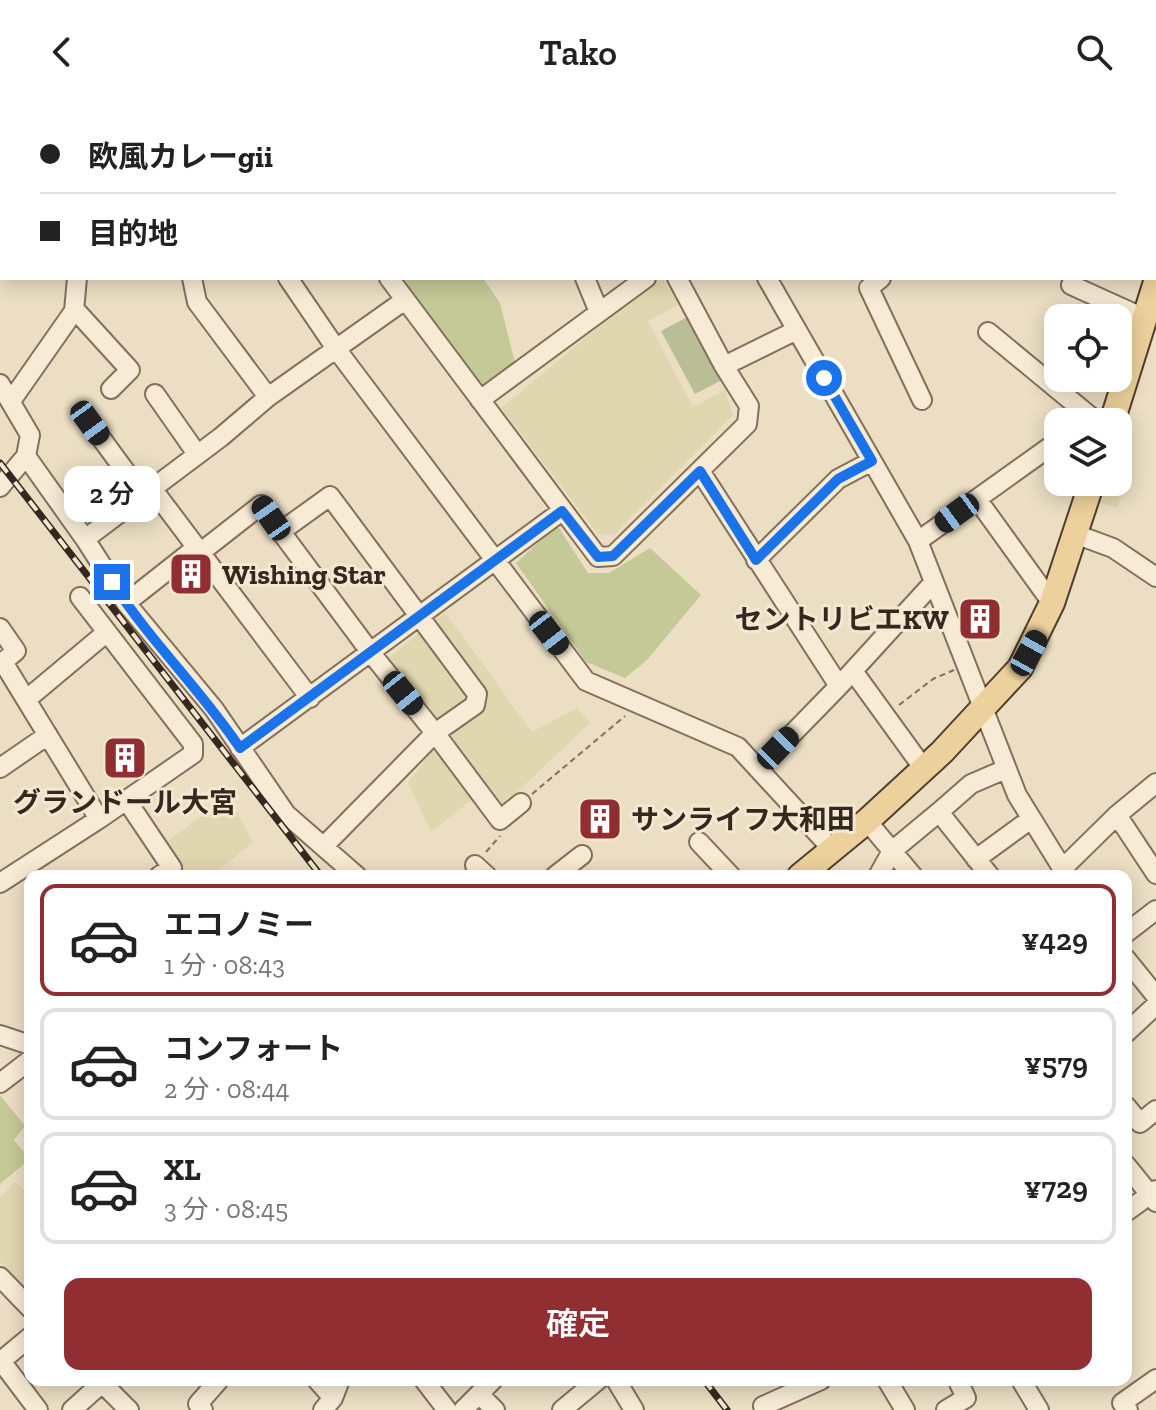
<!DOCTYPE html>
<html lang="ja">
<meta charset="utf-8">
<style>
:root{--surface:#fff;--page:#f2f2f2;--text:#222;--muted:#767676;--line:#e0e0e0;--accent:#902e32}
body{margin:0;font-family:"Zilla Slab","Noto Sans JP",serif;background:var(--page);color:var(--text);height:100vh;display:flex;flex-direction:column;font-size:30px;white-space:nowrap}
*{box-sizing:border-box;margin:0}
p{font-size:26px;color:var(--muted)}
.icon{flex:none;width:44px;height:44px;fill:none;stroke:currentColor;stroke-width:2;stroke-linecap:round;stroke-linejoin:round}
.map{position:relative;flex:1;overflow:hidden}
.details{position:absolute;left:24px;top:766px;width:1108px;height:516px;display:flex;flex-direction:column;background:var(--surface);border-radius:16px;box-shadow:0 4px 20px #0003}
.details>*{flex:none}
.hud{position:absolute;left:0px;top:0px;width:1156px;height:176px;box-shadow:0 4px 20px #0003;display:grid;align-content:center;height:176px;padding:0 40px;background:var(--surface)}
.buttons{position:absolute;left:1044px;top:200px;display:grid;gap:16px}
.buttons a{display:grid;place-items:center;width:88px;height:88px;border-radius:16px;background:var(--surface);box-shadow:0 4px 20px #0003;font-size:40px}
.end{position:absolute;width:36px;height:36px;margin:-18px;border:10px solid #1a73e8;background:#fff;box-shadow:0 0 0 4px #fff}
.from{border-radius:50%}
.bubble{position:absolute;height:56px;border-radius:16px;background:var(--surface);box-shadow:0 4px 20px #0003;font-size:26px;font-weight:600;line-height:56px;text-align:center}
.car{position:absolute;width:24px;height:48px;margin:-24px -12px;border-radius:10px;box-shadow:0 0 6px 2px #0007;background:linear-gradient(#222 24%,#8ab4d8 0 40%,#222 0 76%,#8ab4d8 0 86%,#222 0)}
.hud b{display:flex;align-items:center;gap:28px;height:76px;font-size:30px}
.hud b+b{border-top:2px solid var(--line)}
.hud i{width:20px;height:20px;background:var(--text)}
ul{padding:14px 0 0;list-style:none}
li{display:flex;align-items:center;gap:24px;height:112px;margin:0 16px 12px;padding:0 24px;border:4px solid var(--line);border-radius:16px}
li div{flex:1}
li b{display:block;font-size:30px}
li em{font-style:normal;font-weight:600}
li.current{border-color:var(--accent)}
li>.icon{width:72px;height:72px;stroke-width:1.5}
.button{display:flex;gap:16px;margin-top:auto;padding:16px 40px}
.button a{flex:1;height:92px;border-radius:16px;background:var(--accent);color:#fff;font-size:32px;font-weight:600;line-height:92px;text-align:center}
header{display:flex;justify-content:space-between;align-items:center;height:104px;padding:0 40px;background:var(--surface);font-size:36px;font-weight:600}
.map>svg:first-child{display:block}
</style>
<header><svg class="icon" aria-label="back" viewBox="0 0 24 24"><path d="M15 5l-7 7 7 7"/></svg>Tako<svg class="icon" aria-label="search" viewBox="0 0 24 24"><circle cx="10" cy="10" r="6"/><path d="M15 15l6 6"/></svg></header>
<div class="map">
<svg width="1156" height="1306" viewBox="0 0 1156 1306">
<rect width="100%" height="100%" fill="#ebdec3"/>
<!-- farmland -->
<path fill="#e0d7b0" d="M658 174H662L678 201 648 217 693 303 725 286 733 311 614 431 598 430 501 304Z
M1118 359 1132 364 1117 404 1096 397 1103 378H1118Z
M445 508 532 628 577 604 590 619 497 707 483 687 431 728 408 679 446 629 385 557Z
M228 693 253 738 212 772H184L163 740Z
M15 1078 30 1092V1190L0 1158V1094Z"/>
<!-- green -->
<path fill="#c5c997" d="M399 174H483L500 199 515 259 481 284Z
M557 421 588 469H609L650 444 701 491 647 556 625 574 586 558 516 459Z
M0 991 25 1022 14 1036 30 1055 0 1080Z"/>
<!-- cemetery -->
<path fill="#babe96" d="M691 211 724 275 695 290 661 227Z"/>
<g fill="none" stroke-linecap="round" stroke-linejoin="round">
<!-- minor casing -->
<g stroke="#846f5b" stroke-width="22">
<path id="minor" d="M28 0 30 2
M163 0 164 2
M387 0 388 2
M508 0 509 2
M587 0 588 2
M679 0 680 2
M769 0 770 2
M969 0 971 2
M197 2 198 0
M298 2 299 0
M524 2 527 0
M880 2 881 0
M1023 2 1025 0
M0 65 2 69
M0 88 2 87
M192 174 197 198 268 293
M288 174 337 246 586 577 738 643 832 745
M389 174 598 453 613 452 747 320 749 302 724 262 677 174
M585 174 599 208
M767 174 918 437 1017 691 1067 772
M881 174 869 184 922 296
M1071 181 1146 215
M74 207 79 210 130 266 111 285
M988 228 1091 313
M724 262 797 226
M0 280 30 331 26 352 0 383
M155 290 197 350
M480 296 646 174
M11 297 74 207 77 174
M90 319 142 390
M26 352 85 435 126 499 214 605 286 710 357 772
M700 367 839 582
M151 383 310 594
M977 395 1052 499
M280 428 330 392 477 590 475 601 435 629 500 716 521 699
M1075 430 1113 444 1156 473
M85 435 221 333 268 293 405 196
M918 437 1058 337
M201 448 261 401 371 549 435 629 324 742
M756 456 838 375 872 357
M80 493 193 640V650L99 715
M126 499 197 443
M0 524 16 547 3 558 99 715 0 779
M853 567 924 665
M27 595 107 528
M240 644 562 407
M0 664 48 631
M758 665 839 582 934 478
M127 697 172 764 159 772
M939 708 971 680 1006 665
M1117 711 1156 770
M867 717 913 772
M699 738 731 772
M976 755 1031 715
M475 761 487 772
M1062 765 1117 711 1156 679
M555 772 582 751
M878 772 892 747 939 708 990 772
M1126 829 1156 806
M1126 855 1156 892
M1126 929 1156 901
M0 931 30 941
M0 979 30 956
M1126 1002 1140 1019 1156 1006
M1126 1061 1156 1098
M1126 1108 1156 1086
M0 1173 30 1204
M30 1233 1 1257 38 1306
M99 1276 129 1306
M317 1276 333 1294
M424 1276 447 1306
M616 1276 634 1306
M887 1276 905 1306
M1021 1276 1039 1306
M479 1290 495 1306
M763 1302 821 1276
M72 1306 102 1279
M203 1306 198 1300 219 1276
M323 1306 333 1294 340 1276
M463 1306 493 1276
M562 1306 598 1276
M946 1306 966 1294 959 1279
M1128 1306 1122 1299 1156 1275"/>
</g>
<!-- major casing -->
<g stroke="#523e2f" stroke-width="28">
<path id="major" d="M1112 318 1156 178
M800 772 867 717 942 648 1020 564 1052 499 1092 378"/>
</g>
<!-- path -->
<path stroke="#846f5b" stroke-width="2" stroke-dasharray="6 4" stroke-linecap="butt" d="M899 601 933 575 954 566
M532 690 625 612
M486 748 500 732"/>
<!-- minor -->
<use href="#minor" stroke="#f7ebd5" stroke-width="18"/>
<!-- major -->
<use href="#major" stroke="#edd19c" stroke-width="24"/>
<!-- rail casing -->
<g stroke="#35281e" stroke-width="7">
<path id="rail" d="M0 359 321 772
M704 1276 727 1306"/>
</g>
<!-- rail -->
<use href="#rail" stroke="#f3e8d2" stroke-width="4" stroke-dasharray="12" stroke-linecap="butt"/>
</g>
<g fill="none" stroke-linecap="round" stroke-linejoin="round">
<!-- route -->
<path stroke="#1a73e8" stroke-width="10" d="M112 478C150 537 201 586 240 644L562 407 598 453 613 452 700 367 756 456 838 375 872 357 824 274"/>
</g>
<!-- icons -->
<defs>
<g id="building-square" transform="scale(2.3)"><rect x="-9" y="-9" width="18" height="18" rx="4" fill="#902e32" stroke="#f3e8d2"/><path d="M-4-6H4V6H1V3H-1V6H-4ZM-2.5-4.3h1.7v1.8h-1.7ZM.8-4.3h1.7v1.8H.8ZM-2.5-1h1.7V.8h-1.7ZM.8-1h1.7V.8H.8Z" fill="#fff"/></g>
</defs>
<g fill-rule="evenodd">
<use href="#building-square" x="191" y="470"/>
<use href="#building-square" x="980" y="515"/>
<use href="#building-square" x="125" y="654"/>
<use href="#building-square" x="600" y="715"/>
</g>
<g text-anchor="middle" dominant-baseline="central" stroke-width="6" stroke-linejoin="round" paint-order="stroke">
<!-- poi labels -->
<g font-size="28" font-weight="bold" fill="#35281e" stroke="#f3e8d2" text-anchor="start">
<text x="222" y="470">Wishing Star</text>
<text x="949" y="515" text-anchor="end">セントリビエKW</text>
<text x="125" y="698" text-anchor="middle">グランドール大宮</text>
<text x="631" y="715">サンライフ大和田</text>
</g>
</g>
</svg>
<div class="buttons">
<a><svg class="icon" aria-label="locate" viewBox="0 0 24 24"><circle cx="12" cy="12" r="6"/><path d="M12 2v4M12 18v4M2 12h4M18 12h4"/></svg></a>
<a><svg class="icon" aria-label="layers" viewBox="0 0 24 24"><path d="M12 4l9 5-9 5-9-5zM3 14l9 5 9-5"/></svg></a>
</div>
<i class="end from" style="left:824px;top:274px"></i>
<i class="end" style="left:112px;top:478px"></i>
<div class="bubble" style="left:64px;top:362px;width:96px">2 分</div>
<i class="car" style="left:90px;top:319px;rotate:144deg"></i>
<i class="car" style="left:957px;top:409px;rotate:234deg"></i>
<i class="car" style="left:271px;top:414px;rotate:325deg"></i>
<i class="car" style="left:549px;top:529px;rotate:142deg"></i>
<i class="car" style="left:1029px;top:549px;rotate:29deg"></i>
<i class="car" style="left:403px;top:589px;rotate:141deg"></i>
<i class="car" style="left:778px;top:644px;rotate:44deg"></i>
<div class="hud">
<b><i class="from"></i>欧風カレーgii</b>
<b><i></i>目的地</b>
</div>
<section class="details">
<ul>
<li class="current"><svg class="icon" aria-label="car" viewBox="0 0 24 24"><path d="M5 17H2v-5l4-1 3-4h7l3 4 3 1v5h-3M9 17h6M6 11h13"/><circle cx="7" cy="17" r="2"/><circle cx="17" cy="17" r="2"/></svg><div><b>エコノミー</b><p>1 分 · 08:43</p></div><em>¥429</em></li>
<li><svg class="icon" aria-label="car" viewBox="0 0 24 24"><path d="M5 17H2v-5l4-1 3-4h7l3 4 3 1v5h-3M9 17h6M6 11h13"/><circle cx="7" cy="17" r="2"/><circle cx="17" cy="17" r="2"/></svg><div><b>コンフォート</b><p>2 分 · 08:44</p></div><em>¥579</em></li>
<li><svg class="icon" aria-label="car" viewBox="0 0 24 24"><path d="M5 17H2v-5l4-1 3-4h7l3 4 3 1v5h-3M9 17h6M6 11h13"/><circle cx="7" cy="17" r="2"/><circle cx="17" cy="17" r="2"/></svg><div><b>XL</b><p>3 分 · 08:45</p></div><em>¥729</em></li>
</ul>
<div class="button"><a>確定</a></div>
</section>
</div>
